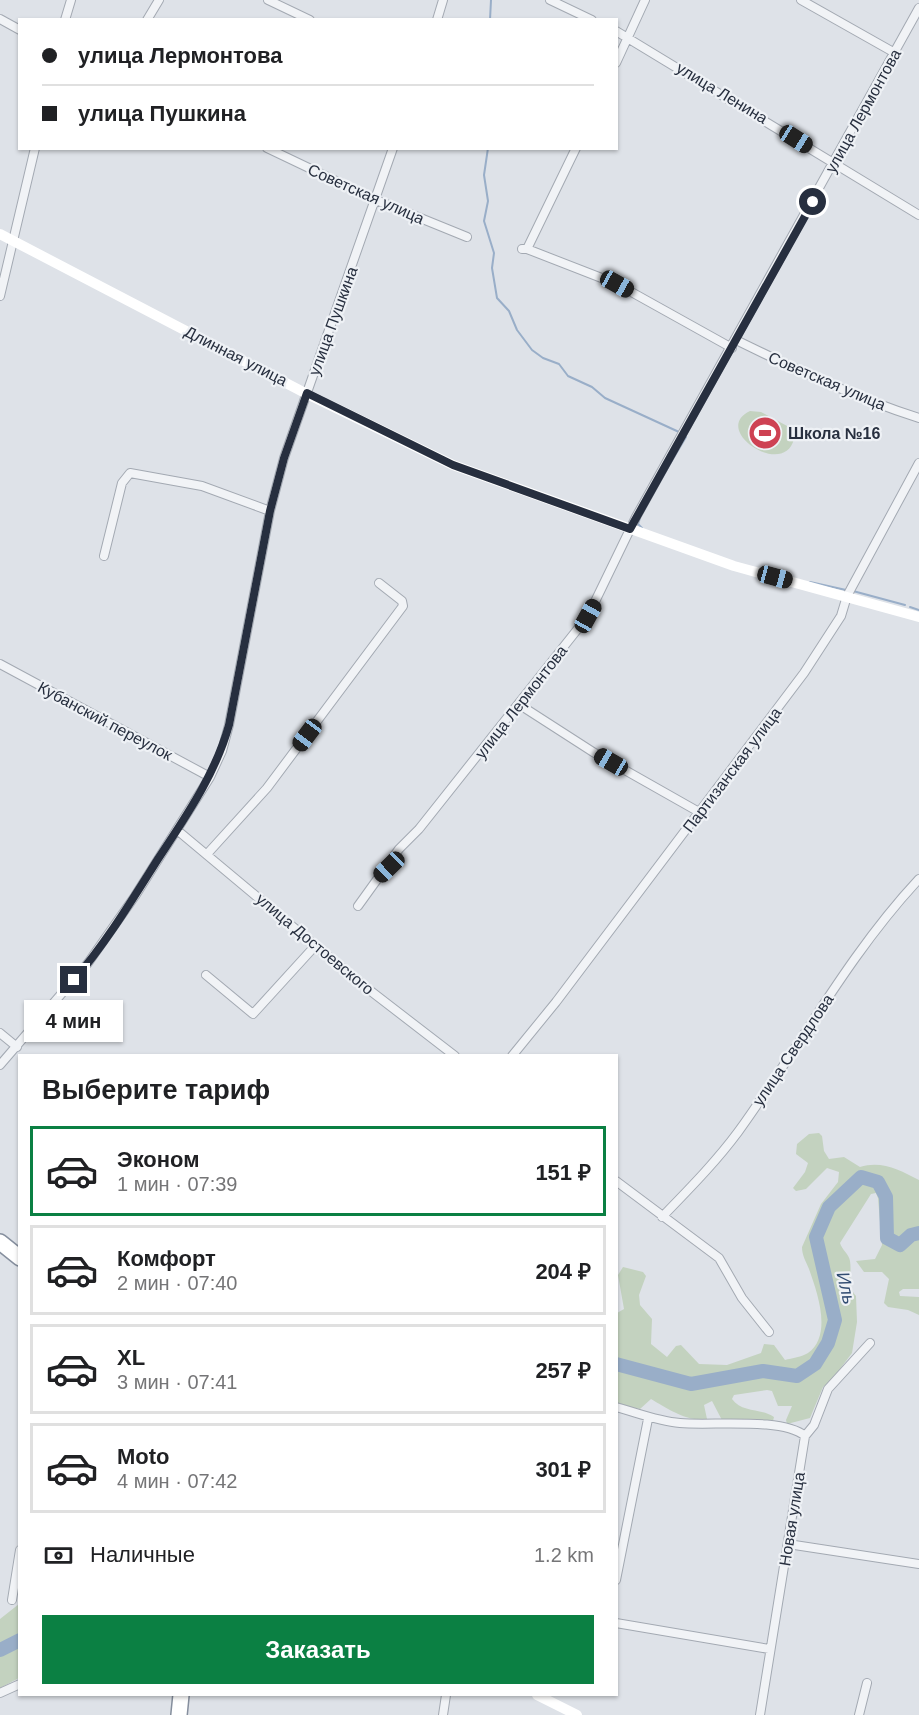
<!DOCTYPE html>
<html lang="ru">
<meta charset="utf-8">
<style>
:root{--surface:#fff;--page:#f6f6f6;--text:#202124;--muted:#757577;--line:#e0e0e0;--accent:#0b8043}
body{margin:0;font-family:Helvetica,sans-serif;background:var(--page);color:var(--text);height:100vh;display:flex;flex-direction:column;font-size:22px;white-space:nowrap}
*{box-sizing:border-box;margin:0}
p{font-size:20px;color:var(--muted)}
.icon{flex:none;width:33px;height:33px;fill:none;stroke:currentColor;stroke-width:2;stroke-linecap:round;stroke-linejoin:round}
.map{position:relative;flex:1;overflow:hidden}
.side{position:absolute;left:18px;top:1054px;width:600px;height:642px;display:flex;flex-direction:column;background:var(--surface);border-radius:0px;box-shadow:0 2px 4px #0004}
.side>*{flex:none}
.banner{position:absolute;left:18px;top:18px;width:600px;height:132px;border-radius:0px;box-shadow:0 2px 4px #0004;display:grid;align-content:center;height:132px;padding:0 24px;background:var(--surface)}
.end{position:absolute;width:27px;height:27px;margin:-14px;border:8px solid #272f3f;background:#fff;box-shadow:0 0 0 3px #fff}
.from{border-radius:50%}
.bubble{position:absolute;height:42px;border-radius:0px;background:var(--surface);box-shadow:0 2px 4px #0004;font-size:20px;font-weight:600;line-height:42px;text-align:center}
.car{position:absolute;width:18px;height:36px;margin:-18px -9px;border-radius:8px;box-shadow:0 0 4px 2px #0007;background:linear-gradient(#222 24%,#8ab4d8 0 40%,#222 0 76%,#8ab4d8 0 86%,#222 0)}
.banner b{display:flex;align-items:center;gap:21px;height:57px;font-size:22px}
.banner b+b{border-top:2px solid var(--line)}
.banner i{width:15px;height:15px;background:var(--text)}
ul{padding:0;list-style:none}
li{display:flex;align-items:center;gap:18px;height:90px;margin:0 12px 9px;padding:0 12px;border:3px solid var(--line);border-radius:0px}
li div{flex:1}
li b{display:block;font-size:22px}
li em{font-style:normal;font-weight:600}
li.current{border-color:var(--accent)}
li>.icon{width:54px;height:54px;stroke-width:1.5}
h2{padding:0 24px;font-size:27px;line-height:72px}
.pay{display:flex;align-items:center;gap:15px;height:66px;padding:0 24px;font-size:22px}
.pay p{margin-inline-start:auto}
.primary-button{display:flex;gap:12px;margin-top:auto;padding:12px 24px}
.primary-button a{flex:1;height:69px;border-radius:0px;background:var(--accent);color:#fff;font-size:24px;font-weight:600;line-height:69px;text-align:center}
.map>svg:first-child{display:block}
</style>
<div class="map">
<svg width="919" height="1715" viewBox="0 0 919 1715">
<rect width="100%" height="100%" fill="#dee2e8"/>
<!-- green -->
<path fill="#c3d2bf" d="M750 411 761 412 789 427 794 439C784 479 710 430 750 411Z
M819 1133 822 1136 824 1151 829 1159 844 1157 860 1167C881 1160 900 1170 919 1180V1289H903L899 1292 900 1296 919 1297V1315L908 1310 888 1307 884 1303 889 1279 882 1272H864L856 1261 875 1259 882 1245 878 1198 876 1193 871 1194 840 1243C842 1250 849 1254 850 1261 852 1273 847 1286 856 1296L857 1322 852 1353 831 1381 823 1387 810 1418 787 1424 786 1420 792 1406H778L772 1391 767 1390 734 1395 732 1399C742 1413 761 1408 774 1417L773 1421 724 1424 712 1401 704 1405 707 1419C689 1423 666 1408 651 1399L640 1409 617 1404V1313L624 1309 618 1275 623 1267 643 1272 646 1276 639 1295 640 1305 652 1319 651 1344 667 1357 676 1346 681 1345 699 1364 727 1365 761 1353 764 1344 774 1345 785 1360C792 1358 802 1357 808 1353 833 1335 817 1292 809 1269 806 1261 802 1256 802 1247L821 1204 838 1182 839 1172 827 1168 806 1189 796 1191 793 1188 805 1172 808 1163 796 1154 797 1144 809 1134Z
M19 1604V1678L0 1688V1619Z"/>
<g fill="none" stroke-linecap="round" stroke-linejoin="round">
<!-- stream -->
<path stroke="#99aec8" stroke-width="2" d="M490 20 491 0
M488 148 484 175 488 201 484 221 494 253 492 268 497 298 509 311 517 330 532 350 543 358 559 364 568 376 592 387 605 398 679 432
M664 474 686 437
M640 518 638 524 642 528
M810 582 846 590
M853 591 905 605
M910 607 919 610"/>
<!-- river -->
<path stroke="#99aec8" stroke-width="14" d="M616 1364 691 1384 763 1371 797 1376 815 1364 828 1343 835 1320 816 1237 829 1207 861 1177 878 1182 886 1197 887 1238 900 1245 911 1235 919 1233
M0 1650 20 1640"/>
<!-- street casing -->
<g stroke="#a3a9b2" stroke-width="10">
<path id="street" d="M268 0 310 20
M550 0 592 20
M801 0 895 53
M0 19 20 30
M65 20 71 0
M147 20 159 0
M437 20 443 0
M616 31 919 215
M616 63 645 0
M267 148 376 200 467 237
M522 249H527L617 284 732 348
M527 249 576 148
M0 296 35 148
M736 340C795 369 856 398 919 418
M104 556 122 483 130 473 202 486 270 511
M0 664 210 777
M520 705 593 752 699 812
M177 830 359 982 455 1056
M208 853 267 788 403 606 402 601 379 583
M358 906 399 849 419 829 588 616 636 517 919 8
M206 975 253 1014 315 946
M0 1033 17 1047
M512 1056 556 1002 804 673 841 616 847 596 919 463
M0 1065 88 963 135 896 210 777 222 751 229 725 270 511 284 458 393 148
M616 1181 719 1258 742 1298 769 1332
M662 1217C688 1190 715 1163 738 1132 799 1048 848 955 919 879
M616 1407C638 1413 657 1421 680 1423 711 1426 782 1417 805 1436
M788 1544 919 1564
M616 1580 648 1419
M12 1600 20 1550
M616 1623 769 1649
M0 1693 20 1684
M443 1715 446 1695
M760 1715 805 1436 814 1425 828 1389 870 1343
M859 1715 867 1683"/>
</g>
<!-- highway casing -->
<g stroke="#868f9e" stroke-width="18">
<path id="highway" d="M0 1242 20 1258
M179 1715 181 1695"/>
</g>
<!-- street -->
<use href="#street" stroke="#f1f3f6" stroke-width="8"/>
<!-- secondary -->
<path stroke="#fff" stroke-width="10" d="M0 234 307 394 453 465 734 566 919 617
M537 1695 577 1715"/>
<!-- highway -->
<use href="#highway" stroke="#fff" stroke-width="15"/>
</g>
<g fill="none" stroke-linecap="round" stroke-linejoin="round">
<!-- route -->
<path stroke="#272f3f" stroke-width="8" d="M74 980C106 943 132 900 158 859 186 816 215 775 229 725L270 511 284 458 307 393 453 465 630 529 813 202"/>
</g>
<!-- icons -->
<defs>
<g id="stadium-disc" transform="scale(1.725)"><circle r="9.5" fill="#ce4253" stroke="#eef1f5"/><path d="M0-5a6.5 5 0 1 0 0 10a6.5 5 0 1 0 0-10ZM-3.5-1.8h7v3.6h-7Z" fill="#fff"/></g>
</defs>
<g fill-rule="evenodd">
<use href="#stadium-disc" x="765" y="433"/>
</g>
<g text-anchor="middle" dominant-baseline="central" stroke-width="4.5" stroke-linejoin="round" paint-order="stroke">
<!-- street labels -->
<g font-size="16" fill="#272f3f" stroke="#eef1f5">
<text transform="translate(722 93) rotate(31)">улица Ленина</text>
<text transform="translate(863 111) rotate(-61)">улица Лермонтова</text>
<text transform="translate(366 194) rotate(24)">Советская улица</text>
<text transform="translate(333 321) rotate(-70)">улица Пушкина</text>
<text transform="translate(236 356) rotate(27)">Длинная улица</text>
<text transform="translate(827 381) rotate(23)">Советская улица</text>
<text transform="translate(521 702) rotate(-52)">улица Лермонтова</text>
<text transform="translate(105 721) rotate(28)">Кубанский переулок</text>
<text transform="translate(732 770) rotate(-53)">Партизанская улица</text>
<text transform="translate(315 944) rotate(40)">улица Достоевского</text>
<text transform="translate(793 1050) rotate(-56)">улица Свердлова</text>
<text transform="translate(792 1519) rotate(-81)">Новая улица</text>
</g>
<!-- poi labels -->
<g font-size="16" font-weight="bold" fill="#272f3f" stroke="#eef1f5" text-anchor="start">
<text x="788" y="433">Школа №16</text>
</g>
<!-- water labels -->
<g font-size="18" font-style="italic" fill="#324d72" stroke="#eef1f5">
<text transform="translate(846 1288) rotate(77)">Иль</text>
</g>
</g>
</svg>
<i class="end from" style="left:813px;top:202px"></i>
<i class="end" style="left:74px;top:980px"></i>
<div class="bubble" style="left:24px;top:1000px;width:99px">4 мин</div>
<i class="car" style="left:796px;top:139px;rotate:122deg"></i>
<i class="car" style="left:617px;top:284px;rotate:119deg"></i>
<i class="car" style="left:775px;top:577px;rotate:105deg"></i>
<i class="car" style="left:588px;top:616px;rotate:29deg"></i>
<i class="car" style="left:307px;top:735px;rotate:217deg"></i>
<i class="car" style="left:611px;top:762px;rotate:300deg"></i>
<i class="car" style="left:389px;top:867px;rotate:226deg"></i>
<div class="banner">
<b><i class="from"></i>улица Лермонтова</b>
<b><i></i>улица Пушкина</b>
</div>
<section class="side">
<h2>Выберите тариф</h2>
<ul>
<li class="current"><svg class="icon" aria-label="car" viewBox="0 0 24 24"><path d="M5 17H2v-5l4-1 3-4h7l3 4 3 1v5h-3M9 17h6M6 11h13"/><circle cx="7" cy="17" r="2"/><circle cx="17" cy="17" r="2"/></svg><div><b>Эконом</b><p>1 мин · 07:39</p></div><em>151 ₽</em></li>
<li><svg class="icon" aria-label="car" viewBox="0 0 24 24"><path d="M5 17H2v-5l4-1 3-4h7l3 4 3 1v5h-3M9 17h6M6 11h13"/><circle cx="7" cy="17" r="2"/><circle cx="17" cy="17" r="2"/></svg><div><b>Комфорт</b><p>2 мин · 07:40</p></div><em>204 ₽</em></li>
<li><svg class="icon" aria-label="car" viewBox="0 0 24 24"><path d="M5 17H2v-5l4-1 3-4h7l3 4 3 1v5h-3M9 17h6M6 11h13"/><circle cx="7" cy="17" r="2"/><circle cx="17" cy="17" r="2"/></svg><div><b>XL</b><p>3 мин · 07:41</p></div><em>257 ₽</em></li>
<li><svg class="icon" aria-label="car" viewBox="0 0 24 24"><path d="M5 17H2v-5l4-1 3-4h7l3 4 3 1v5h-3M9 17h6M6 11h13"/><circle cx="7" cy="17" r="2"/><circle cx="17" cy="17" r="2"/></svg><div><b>Moto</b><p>4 мин · 07:42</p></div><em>301 ₽</em></li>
</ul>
<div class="pay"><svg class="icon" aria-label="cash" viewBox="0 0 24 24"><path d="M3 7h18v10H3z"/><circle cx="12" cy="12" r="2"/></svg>Наличные<p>1.2 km</p></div>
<div class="primary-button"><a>Заказать</a></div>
</section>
</div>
